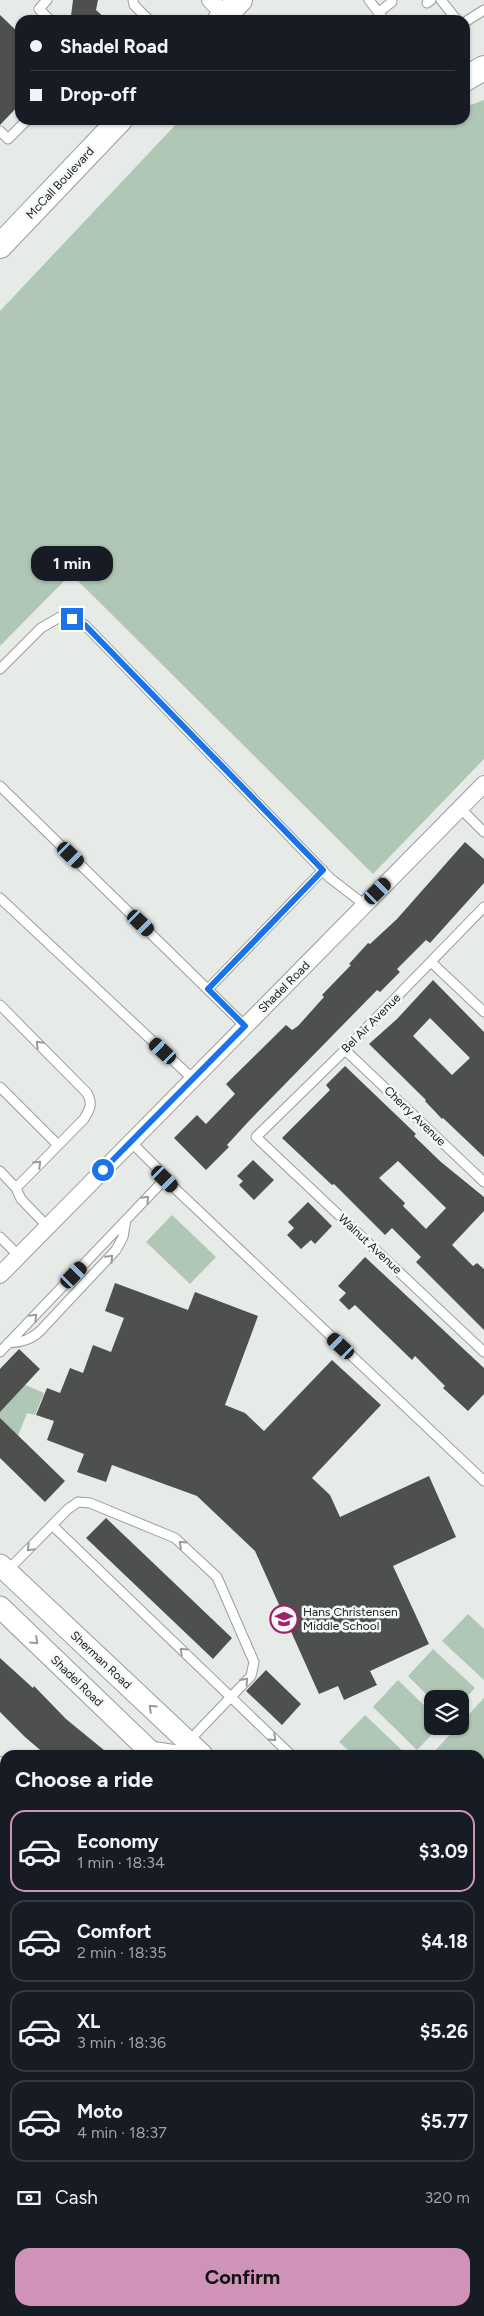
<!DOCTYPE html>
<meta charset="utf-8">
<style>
:root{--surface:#171b24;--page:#20242c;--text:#f1f3f6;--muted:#9ea1a6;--line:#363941;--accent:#ce93b7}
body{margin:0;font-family:Figtree,sans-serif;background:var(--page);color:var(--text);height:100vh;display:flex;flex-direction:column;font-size:19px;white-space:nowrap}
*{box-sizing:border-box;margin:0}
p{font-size:16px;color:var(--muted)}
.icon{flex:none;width:28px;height:28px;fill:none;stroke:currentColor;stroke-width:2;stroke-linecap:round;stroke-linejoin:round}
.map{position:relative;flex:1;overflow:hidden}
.details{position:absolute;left:0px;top:1750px;width:485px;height:566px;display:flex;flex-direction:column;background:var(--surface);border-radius:15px 15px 0 0;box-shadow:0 1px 4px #0004}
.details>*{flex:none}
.banner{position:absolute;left:15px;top:15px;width:455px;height:110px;border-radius:15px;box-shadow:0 1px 4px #0004;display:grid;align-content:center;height:110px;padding:0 15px;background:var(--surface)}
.fabs{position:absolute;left:424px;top:1690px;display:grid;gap:10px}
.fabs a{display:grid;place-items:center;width:45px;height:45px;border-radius:10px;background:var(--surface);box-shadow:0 1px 4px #0004;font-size:25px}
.end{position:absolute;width:22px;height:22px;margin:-11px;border:6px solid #1a73e8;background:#fff;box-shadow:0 0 0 2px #fff}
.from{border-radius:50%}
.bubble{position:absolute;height:35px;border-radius:15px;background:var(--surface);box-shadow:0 1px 4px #0004;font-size:16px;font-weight:700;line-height:35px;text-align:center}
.car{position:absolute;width:15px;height:30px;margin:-15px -8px;border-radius:6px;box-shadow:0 0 4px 1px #0007;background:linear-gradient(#222 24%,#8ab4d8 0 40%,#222 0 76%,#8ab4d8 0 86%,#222 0)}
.banner b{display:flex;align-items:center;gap:18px;height:48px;font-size:19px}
.banner b+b{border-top:1px solid var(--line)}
.banner i{width:12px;height:12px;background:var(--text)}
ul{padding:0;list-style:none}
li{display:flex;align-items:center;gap:15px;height:82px;margin:0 10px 8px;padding:0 5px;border:2px solid var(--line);border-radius:15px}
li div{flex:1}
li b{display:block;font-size:19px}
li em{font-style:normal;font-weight:700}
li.selected{border-color:var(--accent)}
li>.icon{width:45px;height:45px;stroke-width:1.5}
h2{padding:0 15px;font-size:22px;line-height:60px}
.pay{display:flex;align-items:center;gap:12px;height:55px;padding:0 15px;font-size:19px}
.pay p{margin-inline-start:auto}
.cta{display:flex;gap:10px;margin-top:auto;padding:10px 15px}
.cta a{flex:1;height:58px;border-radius:15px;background:var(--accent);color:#111;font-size:20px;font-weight:700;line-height:58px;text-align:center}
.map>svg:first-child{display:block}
</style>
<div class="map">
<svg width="484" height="2316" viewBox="0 0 484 2316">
<rect width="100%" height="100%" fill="#e7ebe8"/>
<!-- green -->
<path fill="#b0c7b5" d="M484 100V759L373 874 71 574 0 646V311L180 120H357L384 125 420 120H465V107Z
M172 1215 216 1257 190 1284 146 1242Z
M23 1384 44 1393 35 1415 27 1413 16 1441 0 1427V1409Z
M468 1614 484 1629V1680L442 1641Z
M433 1649 475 1688 460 1704V1699L432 1700 408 1676Z
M398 1680 432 1713V1726H440L417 1750 373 1707Z
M484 1698V1963L480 1960V1755H431Z
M365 1715 407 1755H354L339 1742Z"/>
<!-- water -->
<path fill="#8fb398" d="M484 2208V2316H376L381 2311H480V2212Z"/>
<!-- building -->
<path fill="#4d504d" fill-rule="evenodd" d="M73 0H98L96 10 107 20 71 16Z
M0 15 20 34V104L0 125Z
M465 842 484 859V883L430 943 426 940 397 969 400 972 380 992 377 990 248 1122 227 1145 229 1147 206 1170 174 1138 197 1115 206 1124 235 1094 226 1084 286 1025 292 1030 298 1026 324 997 322 995 351 965 349 964 368 943 370 944 397 919Z
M433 980 484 1032V1157L443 1118 442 1119 425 1101 426 1100 369 1044 397 1019ZM430 1018 470 1058 452 1075 413 1036Z
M345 1066 416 1134 414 1136 441 1162 484 1197V1211L452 1245 473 1266 477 1263 484 1269V1330L416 1262 421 1257 392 1228 385 1235 334 1184 332 1185 282 1138 330 1090 326 1085ZM398 1161 446 1208 426 1229 403 1206 405 1203 379 1178Z
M253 1160 274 1180 254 1200 239 1185 243 1181 237 1176Z
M308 1202 332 1226 315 1244 311 1240 301 1249 287 1235 294 1228 288 1222Z
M365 1257 484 1368V1394L468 1411 443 1388 445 1386 415 1356 412 1360 355 1305 349 1310 339 1300 346 1293 338 1286Z
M115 1283 188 1310 195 1292 258 1316 225 1405 245 1413 264 1431 332 1360 381 1405 312 1478 330 1495 340 1517 429 1476 456 1537 393 1566 429 1644 370 1671 377 1685 344 1700 338 1686 319 1694 255 1551 197 1496 112 1465 106 1482 77 1472 84 1454 47 1440 54 1421 36 1415 47 1388 60 1393 70 1368 83 1373 93 1345 111 1352 124 1318 105 1311Z
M19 1349 40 1369 0 1412V1369Z
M0 1418 65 1481 45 1502 0 1458Z
M106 1518 232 1638 213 1659 86 1538Z
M0 1658 33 1688 34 1686 66 1719 110 1755H46L25 1737 0 1712Z
M266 1670 301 1704 282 1725 246 1691Z"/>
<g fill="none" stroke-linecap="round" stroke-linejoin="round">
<!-- service casing -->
<g stroke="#999d9a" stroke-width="11">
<path id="service" d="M47 0 39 9 50 20
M133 0 134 5 149 20
M369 0 384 20
M441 0 457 20
M427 3 431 0
M379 12 392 2
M465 22 484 10
M0 131 8 139 27 120
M0 669 41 628 60 617 72 619 85 625 330 878 365 905
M0 786 245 1026
M460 808 484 832
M0 898 193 1079
M484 907 345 1050 256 1137 484 1352
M431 962 484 1012
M208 989 323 870
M0 1005 87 1093C93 1104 90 1109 84 1119L16 1188 21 1199 48 1227
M345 1050 484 1182
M0 1087 58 1145
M0 1171 16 1188
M165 1179 484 1481
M0 1237 19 1256
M8 1343C22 1342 31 1340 41 1330L116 1250 123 1237 126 1220
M0 1352 165 1179 157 1168 131 1142
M52 1525 291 1755
M7 1571 68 1509 78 1502 90 1503 175 1538 217 1577 254 1662 251 1676 183 1747 177 1750 151 1746"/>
</g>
<!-- minor casing -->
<g stroke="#999d9a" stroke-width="18">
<path id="minor" d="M210 0 225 15
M0 1275 484 784
M0 1765 5 1769
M0 2030 5 2035
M480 2104 484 2100
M0 2161 5 2156
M0 2294 5 2299
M18 2311 22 2316
M270 2316 274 2311"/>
</g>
<!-- tertiary casing -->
<g stroke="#999d9a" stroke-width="23">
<path id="tertiary" d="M0 1565 202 1755
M0 1607 154 1755
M480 2041 484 2045"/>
</g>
<!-- secondary casing -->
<g stroke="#999d9a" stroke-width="26">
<path id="secondary" d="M220 20 240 0
M465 79 484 68
M0 246 120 120"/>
</g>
<!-- service -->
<use href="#service" stroke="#fff" stroke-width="9"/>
<!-- minor -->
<use href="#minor" stroke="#fff" stroke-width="16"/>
<!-- tertiary -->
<use href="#tertiary" stroke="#fff" stroke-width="21"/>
<!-- secondary -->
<use href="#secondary" stroke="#fff" stroke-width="24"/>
</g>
<!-- one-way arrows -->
<defs><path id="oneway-chevron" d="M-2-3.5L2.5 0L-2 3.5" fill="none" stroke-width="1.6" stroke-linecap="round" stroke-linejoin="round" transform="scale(1.25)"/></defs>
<g stroke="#9b9b9b">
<use href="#oneway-chevron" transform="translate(39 1044) rotate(-135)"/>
<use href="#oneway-chevron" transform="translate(38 1164) rotate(-44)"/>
<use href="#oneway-chevron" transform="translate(146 1199) rotate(-46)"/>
<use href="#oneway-chevron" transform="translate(110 1258) rotate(-47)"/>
<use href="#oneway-chevron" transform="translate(34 1317) rotate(-46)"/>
<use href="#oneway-chevron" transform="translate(182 1544) rotate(-137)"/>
<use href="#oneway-chevron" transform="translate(30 1548) rotate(135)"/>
<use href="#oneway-chevron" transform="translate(35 1641) rotate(43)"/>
<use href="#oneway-chevron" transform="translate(183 1651) rotate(-136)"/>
<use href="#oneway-chevron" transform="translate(245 1681) rotate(-48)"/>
<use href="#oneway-chevron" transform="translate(152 1708) rotate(-137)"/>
<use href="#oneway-chevron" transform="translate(273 1738) rotate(44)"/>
</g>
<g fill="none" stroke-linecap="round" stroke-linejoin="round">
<!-- route -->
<path stroke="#1a73e8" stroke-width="6" d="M72 619 85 625 323 870 208 989 245 1026 103 1170"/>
</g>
<!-- icons -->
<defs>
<g id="school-ring" transform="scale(1.4375)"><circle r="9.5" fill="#f5f9f5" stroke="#a31e6b" stroke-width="1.5"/><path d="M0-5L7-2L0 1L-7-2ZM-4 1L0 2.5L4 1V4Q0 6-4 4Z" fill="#a31e6b"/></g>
</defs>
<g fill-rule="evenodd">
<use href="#school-ring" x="284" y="1619"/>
</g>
<g text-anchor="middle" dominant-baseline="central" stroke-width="5" stroke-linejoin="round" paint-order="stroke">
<!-- street labels -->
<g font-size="12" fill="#202120" stroke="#f5f9f5">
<text transform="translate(60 183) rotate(-47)">McCall Boulevard</text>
<text transform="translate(284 987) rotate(-45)">Shadel Road</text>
<text transform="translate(371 1023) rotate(-45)">Bel Air Avenue</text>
<text transform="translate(415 1116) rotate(44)">Cherry Avenue</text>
<text transform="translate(370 1244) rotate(43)">Walnut Avenue</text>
<text transform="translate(101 1660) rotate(43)">Sherman Road</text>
<text transform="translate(77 1681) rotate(44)">Shadel Road</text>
</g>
<!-- poi labels -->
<g font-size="12" fill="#202120" stroke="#f5f9f5" text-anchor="start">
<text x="303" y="1612">Hans Christensen<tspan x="303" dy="14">Middle School</tspan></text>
</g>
</g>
</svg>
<div class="fabs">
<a><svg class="icon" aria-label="layers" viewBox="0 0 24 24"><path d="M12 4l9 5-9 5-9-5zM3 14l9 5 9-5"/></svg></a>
</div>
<i class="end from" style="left:103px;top:1170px"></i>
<i class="end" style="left:72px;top:619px"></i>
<div class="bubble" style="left:31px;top:546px;width:82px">1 min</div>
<i class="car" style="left:71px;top:855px;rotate:134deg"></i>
<i class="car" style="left:378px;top:891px;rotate:45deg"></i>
<i class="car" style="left:141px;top:923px;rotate:134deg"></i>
<i class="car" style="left:163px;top:1051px;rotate:313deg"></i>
<i class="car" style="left:165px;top:1179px;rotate:135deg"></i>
<i class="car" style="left:74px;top:1275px;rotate:44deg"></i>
<i class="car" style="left:341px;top:1346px;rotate:313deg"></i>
<div class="banner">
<b><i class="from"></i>Shadel Road</b>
<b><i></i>Drop-off</b>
</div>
<section class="details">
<h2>Choose a ride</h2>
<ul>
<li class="selected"><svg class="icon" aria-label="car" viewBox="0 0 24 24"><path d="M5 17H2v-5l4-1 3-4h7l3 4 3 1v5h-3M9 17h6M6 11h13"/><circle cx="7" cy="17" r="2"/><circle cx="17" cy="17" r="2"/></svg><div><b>Economy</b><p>1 min · 18:34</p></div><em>$3.09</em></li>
<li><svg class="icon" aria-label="car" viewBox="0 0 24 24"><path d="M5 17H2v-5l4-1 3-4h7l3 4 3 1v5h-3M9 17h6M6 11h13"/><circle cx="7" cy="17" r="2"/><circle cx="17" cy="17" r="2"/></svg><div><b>Comfort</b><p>2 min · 18:35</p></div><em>$4.18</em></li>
<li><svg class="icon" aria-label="car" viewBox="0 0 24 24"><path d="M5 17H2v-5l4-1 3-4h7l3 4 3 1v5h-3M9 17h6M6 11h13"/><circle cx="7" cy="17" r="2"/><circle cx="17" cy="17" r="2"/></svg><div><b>XL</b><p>3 min · 18:36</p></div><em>$5.26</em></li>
<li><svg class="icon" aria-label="car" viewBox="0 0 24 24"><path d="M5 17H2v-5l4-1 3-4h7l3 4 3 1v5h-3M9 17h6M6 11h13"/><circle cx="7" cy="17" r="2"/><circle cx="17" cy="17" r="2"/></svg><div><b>Moto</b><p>4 min · 18:37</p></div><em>$5.77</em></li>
</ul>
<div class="pay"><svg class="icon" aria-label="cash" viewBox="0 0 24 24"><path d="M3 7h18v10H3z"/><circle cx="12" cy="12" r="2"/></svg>Cash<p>320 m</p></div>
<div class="cta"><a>Confirm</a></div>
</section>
</div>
